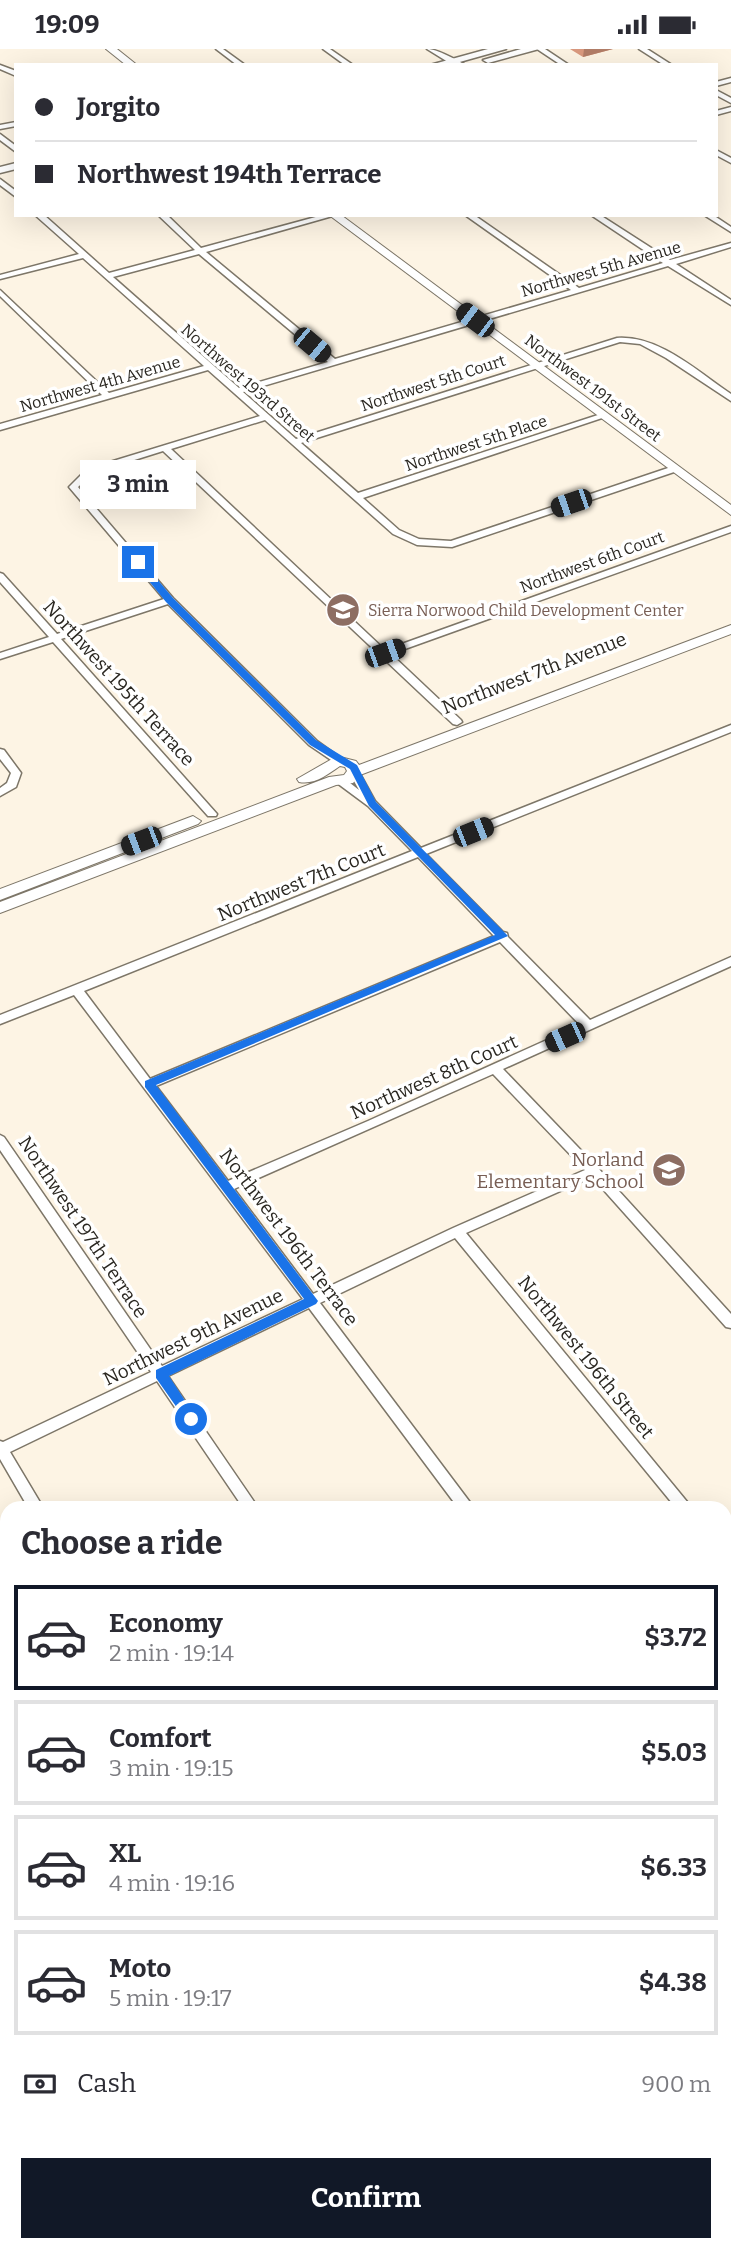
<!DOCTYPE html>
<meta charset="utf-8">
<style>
:root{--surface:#fff;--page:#f7f7f7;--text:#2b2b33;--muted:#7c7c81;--line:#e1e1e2;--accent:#111827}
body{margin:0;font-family:Bitter,serif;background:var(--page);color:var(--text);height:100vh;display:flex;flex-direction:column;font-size:26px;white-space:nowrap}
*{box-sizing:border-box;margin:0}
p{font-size:23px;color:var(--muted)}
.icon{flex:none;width:38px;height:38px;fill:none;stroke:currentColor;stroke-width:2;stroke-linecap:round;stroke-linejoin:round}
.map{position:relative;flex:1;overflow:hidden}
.sheet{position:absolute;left:0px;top:1452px;width:732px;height:751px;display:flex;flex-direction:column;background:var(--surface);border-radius:21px 21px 0 0;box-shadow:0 7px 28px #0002}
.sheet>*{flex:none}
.top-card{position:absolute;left:14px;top:14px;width:704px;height:154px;border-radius:0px;box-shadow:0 7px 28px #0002;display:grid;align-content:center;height:154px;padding:0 21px;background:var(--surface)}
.end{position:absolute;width:32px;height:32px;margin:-16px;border:9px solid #1a73e8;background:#fff;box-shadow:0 0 0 4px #fff}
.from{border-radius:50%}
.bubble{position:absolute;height:49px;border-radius:0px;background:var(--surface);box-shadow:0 7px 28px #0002;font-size:23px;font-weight:700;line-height:49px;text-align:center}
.car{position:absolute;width:21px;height:42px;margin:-21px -10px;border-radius:9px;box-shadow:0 0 5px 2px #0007;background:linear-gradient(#222 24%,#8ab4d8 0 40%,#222 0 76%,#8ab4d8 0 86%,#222 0)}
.top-card b{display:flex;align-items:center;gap:24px;height:66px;font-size:26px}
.top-card b+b{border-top:2px solid var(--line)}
.top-card i{width:18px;height:18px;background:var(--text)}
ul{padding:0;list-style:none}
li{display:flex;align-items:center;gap:21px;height:105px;margin:0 14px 10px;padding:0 7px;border:4px solid var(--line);border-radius:0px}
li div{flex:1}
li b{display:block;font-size:26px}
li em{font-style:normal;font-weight:700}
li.current{border-color:var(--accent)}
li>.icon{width:63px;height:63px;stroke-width:1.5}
h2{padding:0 21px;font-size:32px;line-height:84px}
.pay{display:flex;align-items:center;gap:18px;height:77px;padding:0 21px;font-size:26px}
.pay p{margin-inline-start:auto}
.button{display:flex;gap:14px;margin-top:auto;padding:14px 21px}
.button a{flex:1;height:80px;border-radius:0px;background:var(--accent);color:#fff;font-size:28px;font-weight:700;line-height:80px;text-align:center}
.status{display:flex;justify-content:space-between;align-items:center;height:49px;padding:0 35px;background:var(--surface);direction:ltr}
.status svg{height:19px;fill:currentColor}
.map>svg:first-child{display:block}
</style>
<div class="status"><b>19:09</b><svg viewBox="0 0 49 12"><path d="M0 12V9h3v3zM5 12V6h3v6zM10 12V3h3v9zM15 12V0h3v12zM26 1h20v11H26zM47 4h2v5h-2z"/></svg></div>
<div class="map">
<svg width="731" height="2202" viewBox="0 0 731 2202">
<rect width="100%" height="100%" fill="#fdf4e4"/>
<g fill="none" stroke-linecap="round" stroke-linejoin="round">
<!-- street casing -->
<g stroke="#7d7668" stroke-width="3">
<path id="street" d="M216 0H223L245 16H237Z
M323 0H330L353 16H345Z
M427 0C438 0 456 11 466 16L448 13Z
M537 0H545L569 16H561Z
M639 0H647L672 16H664Z
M0 16 16 22V27L0 20Z
M731 29V33L716 37V33Z
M716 41 731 49V54L716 46Z
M731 58V62L716 66V62Z
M16 73V77L0 80V76Z
M0 85 16 97V103L0 91Z
M716 101 731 109V114L716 106Z
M0 130 16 142V148L0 136Z
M35 166H44L109 224 195 201 158 166H167L201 199 323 166H336L206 203 335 310 571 241 465 166H474L579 239 663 214 591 166H600L670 211 731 194V198L676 215 731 251V256L668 217 243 343 296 390 617 289C659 286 698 323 731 345V352L666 309 640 295 620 293 301 394 358 444 601 365 608 367 363 449 399 481 419 490 451 492 671 418H677V422L452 498 417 496 393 485 265 371 171 400 385 601 731 477V483L391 605 461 671 462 673 457 676 453 675 163 402 93 424 78 438 173 549 317 692 346 713 341 716 337 715 309 696 168 555 61 590 217 765 216 767H208L53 593 0 610V604L49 588 0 533V524L3 525 57 585 164 550 69 438 87 420 260 367 208 321 0 381V375L102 346 0 247V241L109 344 204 317 83 209 0 230V226L79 205ZM199 205 328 313 239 339 113 228Z
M704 166H713L731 178V183Z
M731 676V683L426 805 503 883 507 884 508 888 590 971 731 908V917L503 1020 598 1119 731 1265V1279L726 1278 592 1128 466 1184 693 1460H677L455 1189 320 1254 475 1460H459L309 1259 168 1327 259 1460H244L157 1332 10 1403 44 1460H29L0 1410V1392L3 1393 151 1323 0 1101V1086L4 1088 162 1317 303 1250 74 946 0 975V966L412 802 368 757 337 734V730H345L359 741 350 725 351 723H359L375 752 421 799ZM418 808 494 887 150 1030 84 942ZM500 893 580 976 368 1072 228 1132 156 1037ZM493 1025 585 1121 453 1179 313 1245 234 1140Z
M0 700 4 701 21 724 16 738 0 747V739L7 734 11 724 0 710Z
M724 1500 731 1504V1520L724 1517Z
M724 1792 731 1795V1815L724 1811Z
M731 1856V1874L724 1877V1859Z
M7 2156V2176L0 2179V2159Z
M731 2159V2178L724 2181V2162Z
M192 2196H217L214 2202H190Z
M472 2196H492L494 2202H475Z
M675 2196H700L697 2202H673Z"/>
</g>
<!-- secondary casing -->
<g stroke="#7d7668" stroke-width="2">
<path id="secondary" d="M106 0H117L137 16H126Z
M329 166H341L731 456V466Z
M731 576V585L360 726 353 734 336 736 0 864V853L329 728 344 726 347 722 345 718 340 717C328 725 315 736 299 733L297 730 332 710 340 708 356 712 359 716Z
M193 767 201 772 198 775 0 851V840Z"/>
</g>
<!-- primary casing -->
<g stroke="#7d7668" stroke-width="3">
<path id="primary" d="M488 0H506L449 16H430Z
M521 0H539L488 14 483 11Z
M16 114V120L0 124V118Z
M0 1840 7 1842V1879L0 1876Z
M163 2196H192L194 2202H165Z"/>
</g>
<!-- street -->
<use href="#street" fill="#fff" fill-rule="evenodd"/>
<!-- secondary -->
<use href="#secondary" fill="#fff" fill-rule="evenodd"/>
<!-- primary -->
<use href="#primary" fill="#fff" fill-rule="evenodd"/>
</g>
<!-- wall -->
<path fill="#da997e" d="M570 0H613L583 8Z"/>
<!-- shaded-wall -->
<path fill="#b27d67" d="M584 0H613L583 8Z"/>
<!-- route -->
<path fill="#1a73e8" d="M135 511H141L173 549 316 691 357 716 376 753 508 887 156 1036 318 1252 316 1255 169 1327 197 1370 191 1375 187 1373 156 1329V1321L304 1250 145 1038V1032L495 886 369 757 350 720 310 696 166 553 135 515Z"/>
<!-- icons -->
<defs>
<g id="school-disc" transform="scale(1.75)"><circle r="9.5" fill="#8d6e63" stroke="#fff"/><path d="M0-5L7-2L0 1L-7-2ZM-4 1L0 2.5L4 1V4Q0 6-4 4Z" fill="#fff"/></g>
</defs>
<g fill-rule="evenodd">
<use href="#school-disc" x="343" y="561"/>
<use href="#school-disc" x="669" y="1121"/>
</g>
<g text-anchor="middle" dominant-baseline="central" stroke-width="7" stroke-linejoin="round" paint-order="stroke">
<!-- far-street labels -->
<g font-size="16" fill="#2a2721" stroke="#fff">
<text transform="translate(601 220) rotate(-16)">Northwest 5th Avenue</text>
<text transform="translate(248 334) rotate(41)">Northwest 193rd Street</text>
<text transform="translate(433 334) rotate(-18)">Northwest 5th Court</text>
<text transform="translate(100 335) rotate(-16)">Northwest 4th Avenue</text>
<text transform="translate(593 339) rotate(37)">Northwest 191st Street</text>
<text transform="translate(476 394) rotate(-18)">Northwest 5th Place</text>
<text transform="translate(592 513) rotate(-20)">Northwest 6th Court</text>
</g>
<!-- far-education labels -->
<g font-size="16" fill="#785e54" stroke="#fff" text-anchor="start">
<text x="368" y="561">Sierra Norwood Child Development Center</text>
</g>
<!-- street labels -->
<g font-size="19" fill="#2a2721" stroke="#fff">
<text transform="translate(534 624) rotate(-21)">Northwest 7th Avenue</text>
<text transform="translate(119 634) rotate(48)">Northwest 195th Terrace</text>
<text transform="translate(301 833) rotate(-22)">Northwest 7th Court</text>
<text transform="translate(434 1028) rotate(-24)">Northwest 8th Court</text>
<text transform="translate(83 1178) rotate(56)">Northwest 197th Terrace</text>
<text transform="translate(289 1188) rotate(53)">Northwest 196th Terrace</text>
<text transform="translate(193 1288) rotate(-26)">Northwest 9th Avenue</text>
<text transform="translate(586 1308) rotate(51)">Northwest 196th Street</text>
</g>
<!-- education labels -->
<g font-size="19" fill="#785e54" stroke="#fff" text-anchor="end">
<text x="644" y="1110">Norland<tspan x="644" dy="22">Elementary School</tspan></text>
</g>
</g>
</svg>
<i class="end from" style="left:191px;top:1370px"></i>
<i class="end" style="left:138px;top:513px"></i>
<div class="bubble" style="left:80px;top:411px;width:116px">3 min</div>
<i class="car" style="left:475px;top:271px;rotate:307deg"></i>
<i class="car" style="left:312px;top:296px;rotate:130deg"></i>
<i class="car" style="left:571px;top:454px;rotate:251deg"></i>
<i class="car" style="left:385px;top:604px;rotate:70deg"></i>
<i class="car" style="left:473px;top:783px;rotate:68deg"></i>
<i class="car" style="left:141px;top:792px;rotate:249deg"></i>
<i class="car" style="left:565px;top:988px;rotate:246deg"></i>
<div class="top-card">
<b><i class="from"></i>Jorgito</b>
<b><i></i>Northwest 194th Terrace</b>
</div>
<section class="sheet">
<h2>Choose a ride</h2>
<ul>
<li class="current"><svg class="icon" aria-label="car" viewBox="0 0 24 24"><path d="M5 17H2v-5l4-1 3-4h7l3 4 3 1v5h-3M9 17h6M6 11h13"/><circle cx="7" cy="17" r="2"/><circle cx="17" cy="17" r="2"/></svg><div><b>Economy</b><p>2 min · 19:14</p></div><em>$3.72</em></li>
<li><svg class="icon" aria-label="car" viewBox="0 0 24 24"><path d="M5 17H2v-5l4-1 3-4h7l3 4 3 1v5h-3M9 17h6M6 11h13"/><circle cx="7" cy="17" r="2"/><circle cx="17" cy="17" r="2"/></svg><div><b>Comfort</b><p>3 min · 19:15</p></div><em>$5.03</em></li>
<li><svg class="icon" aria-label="car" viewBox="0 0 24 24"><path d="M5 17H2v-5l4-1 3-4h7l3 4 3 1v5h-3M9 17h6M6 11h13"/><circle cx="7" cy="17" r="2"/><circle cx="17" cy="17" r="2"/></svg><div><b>XL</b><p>4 min · 19:16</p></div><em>$6.33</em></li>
<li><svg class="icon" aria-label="car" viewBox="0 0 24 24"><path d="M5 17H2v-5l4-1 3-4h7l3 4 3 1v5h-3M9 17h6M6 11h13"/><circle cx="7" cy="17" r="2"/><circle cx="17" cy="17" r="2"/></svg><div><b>Moto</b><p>5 min · 19:17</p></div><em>$4.38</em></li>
</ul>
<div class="pay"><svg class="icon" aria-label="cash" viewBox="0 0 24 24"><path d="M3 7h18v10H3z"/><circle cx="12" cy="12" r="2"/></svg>Cash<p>900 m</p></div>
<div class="button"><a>Confirm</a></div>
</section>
</div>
